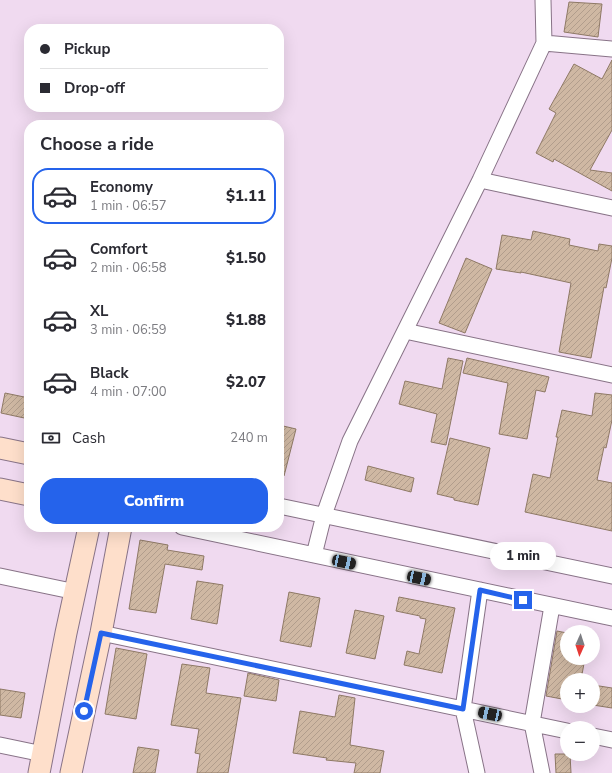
<!DOCTYPE html>
<meta charset="utf-8">
<style>
:root{--surface:#fff;--page:#f7f7f7;--text:#2b2b33;--muted:#7c7c81;--line:#e1e1e2;--accent:#2563eb}
body{margin:0;font-family:"Nunito Sans",sans-serif;background:var(--page);color:var(--text);height:100vh;display:flex;flex-direction:column;font-size:15px;white-space:nowrap}
*{box-sizing:border-box;margin:0}
p{font-size:13px;color:var(--muted)}
.icon{flex:none;width:22px;height:22px;fill:none;stroke:currentColor;stroke-width:2;stroke-linecap:round;stroke-linejoin:round}
.map{position:relative;flex:1;overflow:hidden}
.sheet{position:absolute;left:24px;top:120px;width:260px;height:412px;display:flex;flex-direction:column;background:var(--surface);border-radius:16px;box-shadow:0 4px 16px #0002}
.sheet>*{flex:none}
.top-card{position:absolute;left:24px;top:24px;width:260px;height:88px;border-radius:16px;box-shadow:0 4px 16px #0002;display:grid;align-content:center;height:88px;padding:0 16px;background:var(--surface)}
.needle{width:26px;rotate:183deg}
.fabs{position:absolute;left:560px;top:625px;display:grid;gap:8px}
.fabs a{display:grid;place-items:center;width:40px;height:40px;border-radius:50%;background:var(--surface);box-shadow:0 4px 16px #0002;font-size:20px}
.end{position:absolute;width:18px;height:18px;margin:-9px;border:5px solid #2563eb;background:#fff;box-shadow:0 0 0 2px #fff}
.from{border-radius:50%}
.bubble{position:absolute;height:28px;border-radius:14px;background:var(--surface);box-shadow:0 4px 16px #0002;font-size:13px;font-weight:800;line-height:28px;text-align:center}
.car{position:absolute;width:12px;height:24px;margin:-12px -6px;border-radius:5px;box-shadow:0 0 3px 1px #0007;background:linear-gradient(#222 24%,#8ab4d8 0 40%,#222 0 76%,#8ab4d8 0 86%,#222 0)}
.top-card b{display:flex;align-items:center;gap:14px;height:38px;font-size:15px}
.top-card b+b{border-top:1px solid var(--line)}
.top-card i{width:10px;height:10px;background:var(--text)}
ul{padding:0;list-style:none}
li{display:flex;align-items:center;gap:12px;height:56px;margin:0 8px 6px;padding:0 8px;border:2px solid transparent;border-radius:16px}
li div{flex:1}
li b{display:block;font-size:15px}
li em{font-style:normal;font-weight:800}
li.current{border-color:var(--accent)}
li>.icon{width:36px;height:36px;stroke-width:1.5}
h2{padding:0 16px;font-size:18px;line-height:48px}
.pay{display:flex;align-items:center;gap:10px;height:44px;padding:0 16px;font-size:15px}
.pay p{margin-inline-start:auto}
.button{display:flex;gap:8px;margin-top:auto;padding:8px 16px}
.button a{flex:1;height:46px;border-radius:16px;background:var(--accent);color:#fff;font-size:16px;font-weight:800;line-height:46px;text-align:center}
.map>svg:first-child{display:block}
</style>
<div class="map">
<svg width="612" height="773" viewBox="0 0 612 773">
<defs>
<pattern id="building-hatch" width="6" height="6" patternUnits="userSpaceOnUse"><rect width="6" height="6" fill="#cfb8a3"/><path d="M-1 1l2-2M0 6l6-6M5 7l2-2" fill="none" stroke="#b19d8c"/></pattern>
</defs>
<rect width="100%" height="100%" fill="#f0daf0"/>
<!-- building -->
<path fill="url(#building-hatch)" stroke="#8e7965" d="M569 2 602 4 598 37 564 32Z
M612 60V130L590 170 612 173V191L554 159 553 162 536 153 556 113 549 109 574 64 602 79Z
M533 231 570 239 569 245 598 251 599 244 612 246V258L606 288 604 287 591 358 559 352 571 283 521 272V273L496 269 502 235 531 240Z
M466 258 492 269 465 333 439 323Z
M448 358 463 361 446 445 431 442 437 414 399 404 405 381 442 389Z
M467 358 549 377 545 392 536 390 527 439 499 434 508 383 463 373Z
M5 393 29 398V419L1 413Z
M595 393 612 395V420L606 448 604 447 597 480 612 483V531L525 512 533 474 550 478 558 437H556L562 410 592 416Z
M279 425 296 429 284 476 279 475Z
M450 438 490 448 478 505 454 500V498L437 494Z
M368 466 414 478 411 492 365 480Z
M140 540 168 545 167 550 204 556 202 570 165 564 156 613 129 609Z
M197 581 223 585 217 624 191 619Z
M289 592 320 598 311 647 280 641Z
M399 597 455 608 442 673 404 665 407 651 419 654 426 619 420 618V616L396 611Z
M355 610 384 616 375 659 346 653Z
M557 631 567 633V658H585L581 680H567V700L562 699 546 696Z
M116 648 147 654 136 719 105 714Z
M182 664 210 668 206 693 241 698 228 773H197L200 754 195 753 199 729 171 725Z
M248 673 279 680 276 701 244 696Z
M593 685 612 688V708L593 705Z
M0 689 25 693 21 718 0 715Z
M339 695 355 698 350 745 384 751 380 773H354L356 763 326 760 327 758 293 753 300 711 335 717Z
M138 747 159 750 155 773H133Z
M555 754H570L571 773H556Z"/>
<g fill="none" stroke-linecap="round" stroke-linejoin="round">
<!-- street casing -->
<g stroke="#887387" stroke-width="17">
<path id="street" d="M544 43 612 49
M480 180 612 208
M405 331 612 375
M279 506 612 576
M182 527 612 618
M314 555 324 515 350 441 480 180 544 43 543 0
M0 576 76 592
M101 633 567 731
M593 736 612 740
M0 745 43 754
M477 773 463 709 480 590
M542 773 532 723 552 606"/>
</g>
<!-- secondary casing -->
<g stroke="#887387" stroke-width="23">
<path id="secondary" d="M0 448 29 454
M0 489 29 495
M39 773 66 633 89 527
M71 773 101 633 121 527"/>
</g>
<!-- street -->
<use href="#street" stroke="#fff" stroke-width="15"/>
<!-- secondary -->
<use href="#secondary" stroke="#fedfcb" stroke-width="21"/>
</g>
<g fill="none" stroke-linecap="round" stroke-linejoin="round">
<!-- route -->
<path stroke="#2563eb" stroke-width="5" d="M84 711 101 633 463 709 480 590 523 600"/>
</g>
</svg>
<div class="fabs">
<a><svg class="needle" viewBox="-14 -14 28 28"><path d="M0-13l5 13h-10z" fill="#e53935"/><path d="M0 13l5-13h-10z" fill="#7c7c81"/></svg></a>
<a>+</a>
<a>−</a>
</div>
<i class="end from" style="left:84px;top:711px"></i>
<i class="end" style="left:523px;top:600px"></i>
<div class="bubble" style="left:490px;top:542px;width:66px">1 min</div>
<i class="car" style="left:344px;top:562px;rotate:102deg"></i>
<i class="car" style="left:419px;top:578px;rotate:102deg"></i>
<i class="car" style="left:490px;top:714px;rotate:282deg"></i>
<div class="top-card">
<b><i class="from"></i>Pickup</b>
<b><i></i>Drop-off</b>
</div>
<section class="sheet">
<h2>Choose a ride</h2>
<ul>
<li class="current"><svg class="icon" aria-label="car" viewBox="0 0 24 24"><path d="M5 17H2v-5l4-1 3-4h7l3 4 3 1v5h-3M9 17h6M6 11h13"/><circle cx="7" cy="17" r="2"/><circle cx="17" cy="17" r="2"/></svg><div><b>Economy</b><p>1 min · 06:57</p></div><em>$1.11</em></li>
<li><svg class="icon" aria-label="car" viewBox="0 0 24 24"><path d="M5 17H2v-5l4-1 3-4h7l3 4 3 1v5h-3M9 17h6M6 11h13"/><circle cx="7" cy="17" r="2"/><circle cx="17" cy="17" r="2"/></svg><div><b>Comfort</b><p>2 min · 06:58</p></div><em>$1.50</em></li>
<li><svg class="icon" aria-label="car" viewBox="0 0 24 24"><path d="M5 17H2v-5l4-1 3-4h7l3 4 3 1v5h-3M9 17h6M6 11h13"/><circle cx="7" cy="17" r="2"/><circle cx="17" cy="17" r="2"/></svg><div><b>XL</b><p>3 min · 06:59</p></div><em>$1.88</em></li>
<li><svg class="icon" aria-label="car" viewBox="0 0 24 24"><path d="M5 17H2v-5l4-1 3-4h7l3 4 3 1v5h-3M9 17h6M6 11h13"/><circle cx="7" cy="17" r="2"/><circle cx="17" cy="17" r="2"/></svg><div><b>Black</b><p>4 min · 07:00</p></div><em>$2.07</em></li>
</ul>
<div class="pay"><svg class="icon" aria-label="cash" viewBox="0 0 24 24"><path d="M3 7h18v10H3z"/><circle cx="12" cy="12" r="2"/></svg>Cash<p>240 m</p></div>
<div class="button"><a>Confirm</a></div>
</section>
</div>
